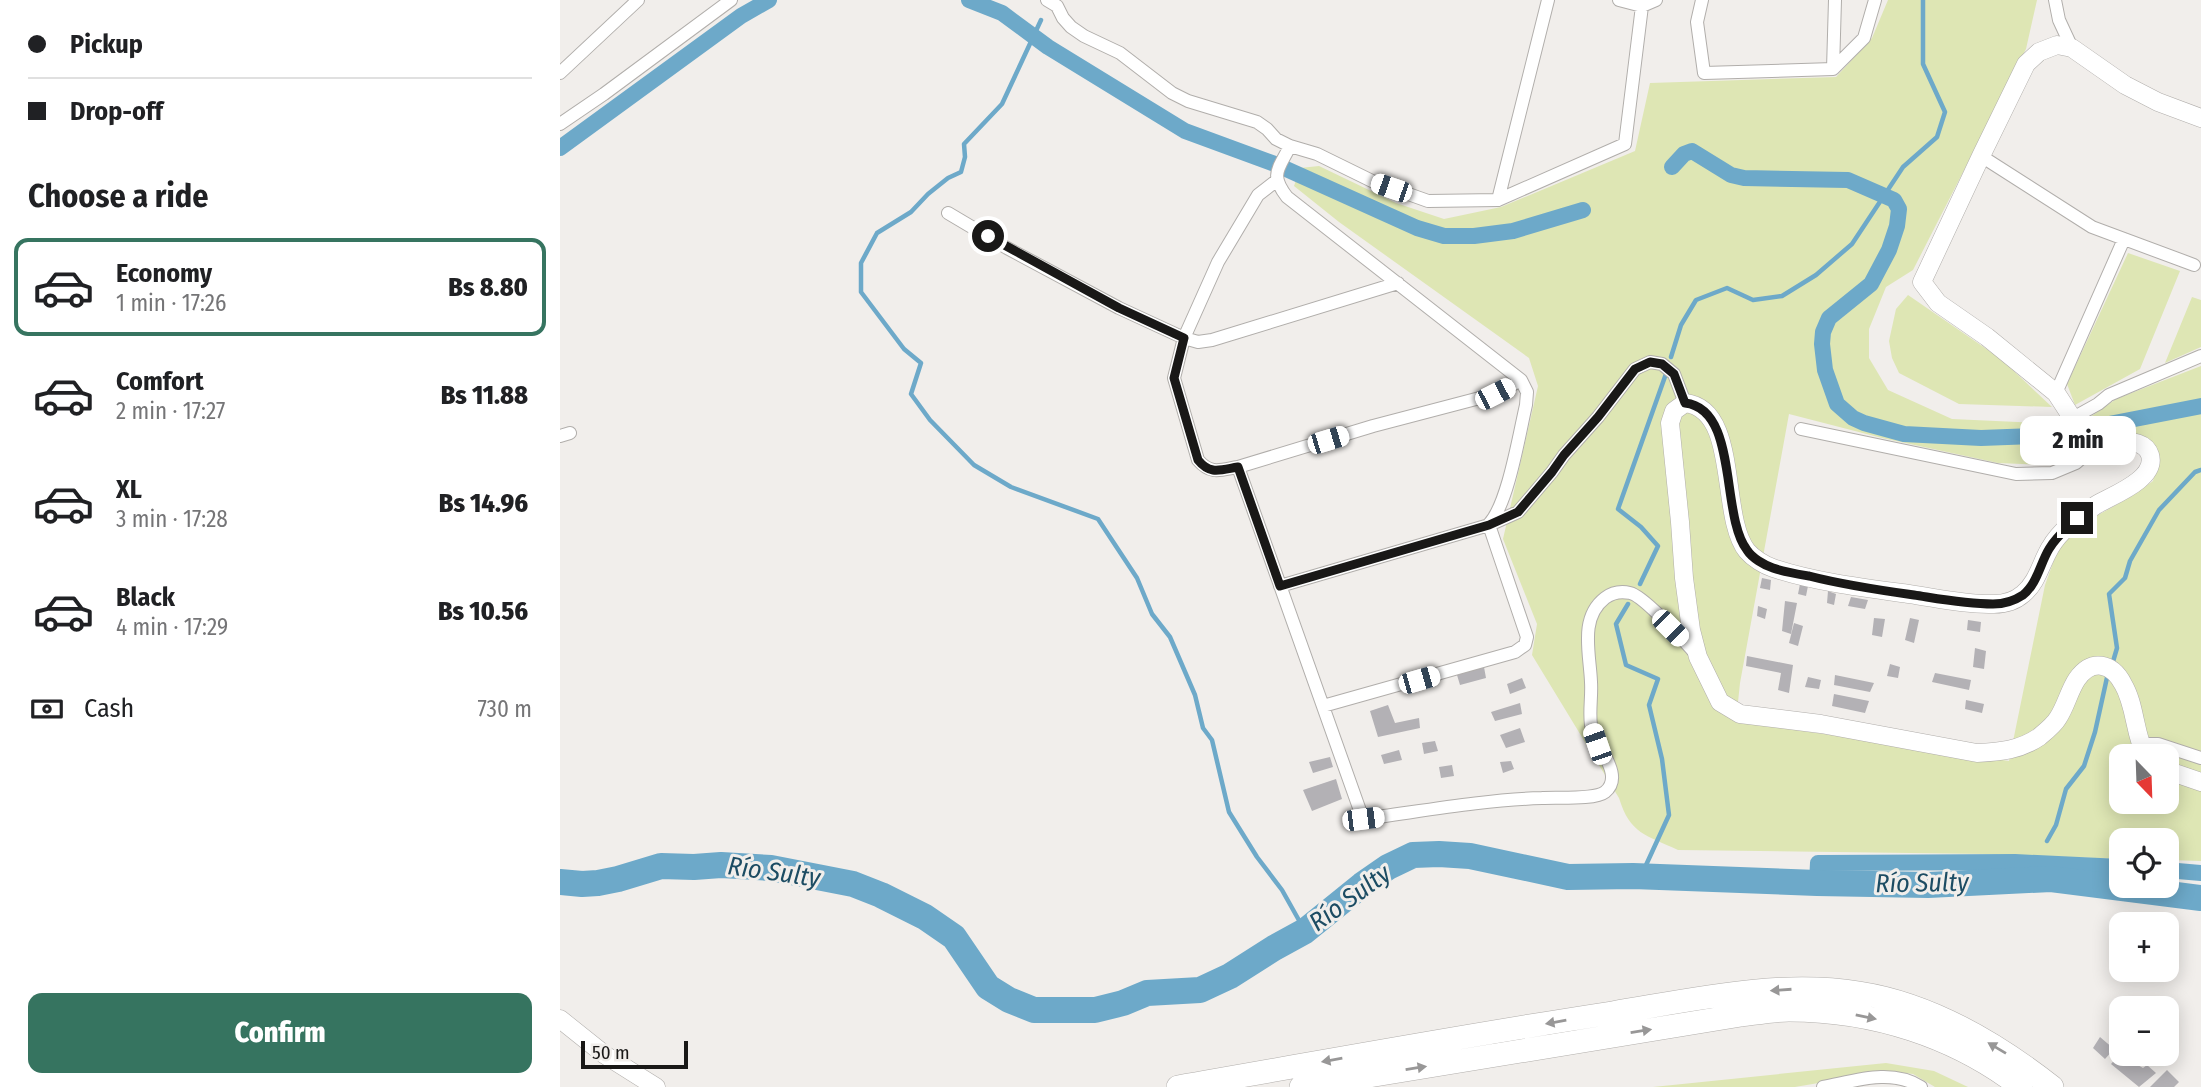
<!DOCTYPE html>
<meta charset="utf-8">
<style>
:root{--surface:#fff;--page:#f2f2f2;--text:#202124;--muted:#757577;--line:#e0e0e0;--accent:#367460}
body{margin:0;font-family:"Fira Sans Condensed",sans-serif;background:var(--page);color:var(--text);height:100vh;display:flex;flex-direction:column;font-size:26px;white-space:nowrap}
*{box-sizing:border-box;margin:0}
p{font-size:23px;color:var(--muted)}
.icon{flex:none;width:38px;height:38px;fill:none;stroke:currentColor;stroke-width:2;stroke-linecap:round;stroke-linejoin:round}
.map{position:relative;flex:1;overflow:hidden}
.sheet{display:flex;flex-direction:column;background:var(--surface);width:560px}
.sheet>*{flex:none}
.hud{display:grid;align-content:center;height:154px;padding:0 28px;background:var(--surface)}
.needle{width:46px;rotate:157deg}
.tools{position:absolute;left:1549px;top:744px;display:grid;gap:14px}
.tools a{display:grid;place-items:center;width:70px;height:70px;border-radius:14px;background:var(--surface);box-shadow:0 4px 18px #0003;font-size:35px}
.scale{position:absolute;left:21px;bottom:18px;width:107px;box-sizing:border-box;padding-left:7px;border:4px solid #191817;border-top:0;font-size:19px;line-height:24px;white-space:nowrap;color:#191817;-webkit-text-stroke:5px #f1eeeb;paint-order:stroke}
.end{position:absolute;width:32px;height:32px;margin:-16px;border:9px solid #191817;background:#fff;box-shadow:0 0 0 4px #fff}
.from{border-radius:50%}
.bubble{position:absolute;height:49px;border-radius:14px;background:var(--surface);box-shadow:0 4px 18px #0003;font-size:23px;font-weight:800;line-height:49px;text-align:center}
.car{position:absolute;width:21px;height:42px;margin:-21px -10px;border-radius:9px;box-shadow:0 0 5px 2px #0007;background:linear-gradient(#fff 24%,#345 0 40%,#fff 0 76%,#345 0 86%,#fff 0)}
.hud b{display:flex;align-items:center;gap:24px;height:66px;font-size:26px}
.hud b+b{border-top:2px solid var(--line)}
.hud i{width:18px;height:18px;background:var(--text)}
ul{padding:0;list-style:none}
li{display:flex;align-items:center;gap:21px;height:98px;margin:0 14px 10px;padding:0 14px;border:4px solid transparent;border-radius:14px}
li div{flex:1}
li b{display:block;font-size:26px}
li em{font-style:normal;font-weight:800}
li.selected{border-color:var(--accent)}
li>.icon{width:63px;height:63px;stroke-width:1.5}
h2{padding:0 28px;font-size:32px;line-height:84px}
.pay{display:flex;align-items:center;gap:18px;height:77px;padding:0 28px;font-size:26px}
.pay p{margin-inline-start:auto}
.primary-button{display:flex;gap:14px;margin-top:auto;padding:14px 28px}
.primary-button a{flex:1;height:80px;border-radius:14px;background:var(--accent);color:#fff;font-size:28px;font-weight:800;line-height:80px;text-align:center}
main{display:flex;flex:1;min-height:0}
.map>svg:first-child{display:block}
</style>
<main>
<section class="sheet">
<div class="hud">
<b><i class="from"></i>Pickup</b>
<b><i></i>Drop-off</b>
</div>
<h2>Choose a ride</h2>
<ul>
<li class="selected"><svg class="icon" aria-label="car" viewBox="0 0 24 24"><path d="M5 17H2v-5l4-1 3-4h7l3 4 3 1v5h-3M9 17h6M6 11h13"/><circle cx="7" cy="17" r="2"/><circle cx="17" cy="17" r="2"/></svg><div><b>Economy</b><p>1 min · 17:26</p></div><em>Bs 8.80</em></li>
<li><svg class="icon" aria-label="car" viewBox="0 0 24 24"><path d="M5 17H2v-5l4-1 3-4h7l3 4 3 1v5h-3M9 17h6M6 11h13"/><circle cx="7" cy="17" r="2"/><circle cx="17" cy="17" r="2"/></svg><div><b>Comfort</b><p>2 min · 17:27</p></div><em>Bs 11.88</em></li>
<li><svg class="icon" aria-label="car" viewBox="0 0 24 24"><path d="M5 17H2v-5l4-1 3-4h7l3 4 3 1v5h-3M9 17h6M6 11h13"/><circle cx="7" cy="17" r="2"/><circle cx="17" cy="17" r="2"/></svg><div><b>XL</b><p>3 min · 17:28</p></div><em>Bs 14.96</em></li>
<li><svg class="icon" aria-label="car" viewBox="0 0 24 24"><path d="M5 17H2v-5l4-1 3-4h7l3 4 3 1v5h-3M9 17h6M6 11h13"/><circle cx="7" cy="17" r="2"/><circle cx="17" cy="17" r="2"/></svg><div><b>Black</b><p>4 min · 17:29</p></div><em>Bs 10.56</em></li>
</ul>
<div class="pay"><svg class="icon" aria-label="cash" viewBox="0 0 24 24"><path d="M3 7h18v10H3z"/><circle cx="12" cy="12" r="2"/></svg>Cash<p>730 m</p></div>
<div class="primary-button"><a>Confirm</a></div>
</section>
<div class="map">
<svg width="1641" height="1087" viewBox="0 0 1641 1087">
<rect width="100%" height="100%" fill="#f1eeeb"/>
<!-- green -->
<path fill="#dee6b4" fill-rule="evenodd" d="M1328 0H1477L1466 49 1353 270 1326 287 1309 329V358L1328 390 1392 419 1504 424 1530 438 1521 454 1487 465 1438 463 1322 438 1229 414 1180 683 1176 721 1449 761 1485 585 1498 549 1515 528 1572 496 1593 481 1597 462 1589 439 1550 432 1523 422 1556 399 1641 366V861L1607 860 1606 840H1561V859L1426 854 1118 850C1086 835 1070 834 1059 798L972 655 977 624 943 539 978 386 969 358 779 222 734 186 740 168 759 166 836 203 884 219 941 207 1075 151 1090 83 1276 77 1312 38ZM1561 756H1606V802H1561Z
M1568 253 1620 271 1580 369 1515 405 1507 384Z
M1348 295 1441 359 1492 407 1399 404 1339 373 1332 358 1329 341 1336 309Z
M1632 297 1641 300V347L1605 363Z
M1326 1063 1374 1071 1408 1087H1375L1353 1074 1329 1071 1235 1087H1093Z"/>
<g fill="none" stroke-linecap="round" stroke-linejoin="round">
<!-- stream -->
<path stroke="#6da9c9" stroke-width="4.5" d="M481 20 442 104 404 144 405 157 401 172 388 178 368 194 351 212 317 233 301 263V292L344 349 361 363 351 394 370 420 414 465 451 487 538 519 577 578 592 614 610 637 635 695 643 728 652 740 669 812 697 857 722 890 745 931
M1111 357 1121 325 1136 300 1167 288 1193 300 1222 296 1256 275 1292 244 1343 167 1377 137 1385 112 1363 64V0
M1080 584 1098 546 1081 527 1058 509 1107 371
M1068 604 1056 624 1066 665 1098 679 1089 705 1102 759 1109 815 1081 876
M1552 665 1557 648 1549 594 1565 578 1570 561 1599 510 1635 472 1641 470
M1487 841 1496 825 1506 789 1524 766 1535 732 1548 673
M1478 879V878
M0 883 2 882"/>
<!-- canal -->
<path stroke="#6da9c9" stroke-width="16" d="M409 0 442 13 488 47 625 131 715 164 857 228 884 236H914L953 231 1023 210
M0 148 181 16 209 0
M1112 167 1124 154 1132 151 1171 175 1184 178 1288 180 1334 200 1339 209 1337 226 1329 250 1311 284 1269 318 1263 332 1262 344 1265 370 1277 404 1293 418 1304 423 1344 434 1421 438 1499 435
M1549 424 1641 406
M1606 870 1641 873
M1257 883 1258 863 1455 862 1561 867"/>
<!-- river -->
<path stroke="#6da9c9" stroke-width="26" d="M0 882 22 884 38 883 58 879 101 866 134 867 161 865 211 868 293 884 321 895 365 917 394 937 428 987 449 1000 474 1010H535L563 1003 587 993 640 990 670 976 714 948 745 931 802 885 828 867 853 855 879 854 910 856 1008 877 1073 876 1257 883 1368 885 1491 879 1641 898"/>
</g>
<!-- building -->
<path fill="#b3b1b5" d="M1202 578 1211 580 1210 590 1200 588Z
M1240 584 1248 586 1246 596 1238 594Z
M1268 591 1276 594 1274 605 1267 603Z
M1291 597 1308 600 1305 609 1288 606Z
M1225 601 1237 603 1231 634 1222 631Z
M1198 606 1207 609 1205 619 1197 616Z
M1314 618 1325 619 1322 637 1312 635Z
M1350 618 1359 620 1354 643 1345 640Z
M1408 620 1421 622 1420 632 1407 630Z
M1234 623 1243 626 1238 646 1229 643Z
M1415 648 1426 651 1424 669 1413 667Z
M1187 656 1233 665 1229 693 1218 690 1221 673 1186 666Z
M1330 664 1340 667 1338 678 1327 676Z
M924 667 926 678 900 685 897 675Z
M1375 673 1411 680 1409 690 1372 682Z
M1275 675 1314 683 1310 692 1274 685Z
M1248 677 1261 680 1259 689 1245 687Z
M962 678 966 688 950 694 947 684Z
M1274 694 1309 701 1305 713 1272 706Z
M1406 700 1424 704 1422 713 1405 709Z
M960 703 962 714 935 721 931 712Z
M828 705 835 723 859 718 860 728 818 737 810 711Z
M960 728 965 742 946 748 940 735Z
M875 741 878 751 864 754 862 743Z
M839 750 842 760 824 764 821 755Z
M770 757 773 767 753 773 749 762Z
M951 761 954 769 943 773 940 762Z
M892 765 894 776 881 778 879 767Z
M776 779 782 799 752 811 743 790Z
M1540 1037 1554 1049 1545 1059 1533 1048Z
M1573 1054H1577L1584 1058 1576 1064 1583 1068 1587 1065 1596 1073 1579 1087 1551 1064 1558 1056 1565 1062Z
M1607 1070 1619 1082 1614 1087H1590Z"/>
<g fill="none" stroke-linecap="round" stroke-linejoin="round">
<!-- street casing -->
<g stroke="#b1aeab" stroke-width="14">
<path id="street" d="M487 0 497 6 503 18 511 27 524 36 560 53 612 93 628 101 697 122 707 129 716 139 730 146 757 154 812 181 868 201 938 200 1065 144 1082 6 1096 0
M1059 0 1082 6
M1142 0 1137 22 1144 73 1273 69 1304 38 1315 0
M1495 0 1499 20 1512 48
M1273 69 1275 0
M0 73 78 0
M0 124 44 94 171 0
M730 146C719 169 709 174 727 197L961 380 967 392 966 405C959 435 948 504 929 524
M1421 156 1532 227 1634 265
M716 181 698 195 658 262 624 338 614 378 638 460C651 475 660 470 678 467L813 426 935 394 961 380
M938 200 988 0
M388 213 447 248 559 308 624 338 638 342 652 340 838 283
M1496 393 1564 239
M1511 419 1538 404 1549 395 1641 356
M1241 429 1456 474 1492 473 1516 463 1544 439
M0 436 10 433
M678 467 803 819C863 811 922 800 982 798 997 797 1035 800 1045 792 1066 775 1034 745 1031 725 1029 711 1032 696 1031 682 1030 654 1019 618 1045 598 1053 592 1061 591 1070 593 1084 596 1124 641 1136 654
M720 586 929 525 958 512 992 472 1004 455 1038 417 1075 369 1090 362 1102 364 1114 374 1125 403
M763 706 955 652 965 645 967 637 929 525
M1580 744H1598L1641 758
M1263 1087C1295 1081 1331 1068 1361 1087"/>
</g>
<!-- secondary casing -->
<g stroke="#b1aeab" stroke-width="19">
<path id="secondary" d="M1586 756C1574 734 1576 706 1563 684 1552 663 1532 658 1517 679 1509 691 1506 706 1498 718 1494 725 1485 732 1479 737 1460 750 1440 752 1417 753L1261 724 1180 714 1160 702 1138 657 1131 630 1124 578 1120 522 1110 423 1114 411 1125 403C1180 409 1159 516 1187 551 1193 558 1204 565 1213 568 1255 582 1305 588 1349 594 1377 598 1406 605 1434 604 1444 604 1455 601 1463 594 1477 583 1481 563 1490 548 1500 530 1519 517 1536 505 1553 495 1597 479 1590 455 1584 436 1557 444 1542 439 1531 435 1521 425 1511 419L1509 413 1496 393 1427 337 1378 303 1362 282 1421 156 1466 64 1479 52 1497 45 1512 48 1565 85 1598 102 1641 118
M1606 770 1641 782
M0 1019 45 1055 96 1087"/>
</g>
<!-- highway casing -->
<g stroke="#b1aeab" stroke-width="24">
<path id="highway" d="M618 1087C762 1062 907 1035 1052 1013 1132 1000 1217 980 1299 993 1371 1004 1436 1043 1492 1087
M741 1087 1181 1015C1197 1013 1213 1010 1229 1010 1313 1010 1395 1036 1461 1087"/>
</g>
<!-- street -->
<use href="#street" stroke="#fff" stroke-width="12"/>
<!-- secondary -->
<use href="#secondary" stroke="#fff" stroke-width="18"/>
<!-- highway -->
<use href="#highway" stroke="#fff" stroke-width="23"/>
</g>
<!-- one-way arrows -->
<defs><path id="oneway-solid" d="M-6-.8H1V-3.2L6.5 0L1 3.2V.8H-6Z" transform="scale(1.75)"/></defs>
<g fill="#989797">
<use href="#oneway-solid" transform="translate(1221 990) rotate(176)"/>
<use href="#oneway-solid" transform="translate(1306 1017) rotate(12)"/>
<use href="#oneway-solid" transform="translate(996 1022) rotate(170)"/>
<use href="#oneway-solid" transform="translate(1081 1031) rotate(-9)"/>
<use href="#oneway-solid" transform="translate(1437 1048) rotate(-149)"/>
<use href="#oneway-solid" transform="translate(772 1060) rotate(170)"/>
<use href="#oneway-solid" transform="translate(856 1068) rotate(-9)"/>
</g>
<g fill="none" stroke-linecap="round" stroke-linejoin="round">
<!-- route -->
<path stroke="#191817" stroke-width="9" d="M428 236 559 308 624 338 614 378 638 460C650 475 660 470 678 467L720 586 929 525 958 512 992 472 1004 455 1038 417 1075 369 1090 362 1102 364 1114 374 1125 403C1179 409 1160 515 1187 550 1192 558 1204 565 1213 568 1224 572 1237 574 1249 576 1284 585 1318 590 1354 595 1380 599 1406 604 1433 604 1443 604 1454 601 1463 595 1477 584 1480 564 1489 549 1496 537 1507 528 1517 518"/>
</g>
<g text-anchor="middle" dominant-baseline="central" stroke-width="6" stroke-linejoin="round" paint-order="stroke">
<!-- water labels -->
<g font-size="26" font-style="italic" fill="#1c4c63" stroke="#f1eeeb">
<text transform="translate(214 872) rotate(8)">Río Sulty</text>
<text transform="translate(1362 883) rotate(-1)">Río Sulty</text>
<text transform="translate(790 898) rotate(-36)">Río Sulty</text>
</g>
</g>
</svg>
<div class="tools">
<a><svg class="needle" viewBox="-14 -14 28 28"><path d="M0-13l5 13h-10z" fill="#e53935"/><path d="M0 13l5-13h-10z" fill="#757577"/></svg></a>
<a><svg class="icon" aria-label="locate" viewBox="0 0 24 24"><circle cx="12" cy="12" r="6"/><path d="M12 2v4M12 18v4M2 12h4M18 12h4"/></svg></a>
<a>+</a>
<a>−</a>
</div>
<div class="scale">50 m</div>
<i class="end from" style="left:428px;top:236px"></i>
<i class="end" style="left:1517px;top:518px"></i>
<div class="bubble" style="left:1460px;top:416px;width:116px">2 min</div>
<i class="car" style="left:831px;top:188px;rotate:289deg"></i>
<i class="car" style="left:935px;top:394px;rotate:63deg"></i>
<i class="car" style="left:768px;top:440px;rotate:73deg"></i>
<i class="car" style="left:1110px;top:628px;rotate:135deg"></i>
<i class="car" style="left:859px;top:680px;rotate:74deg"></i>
<i class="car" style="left:1037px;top:744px;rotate:341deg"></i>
<i class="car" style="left:803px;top:819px;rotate:83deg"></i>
</div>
</main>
